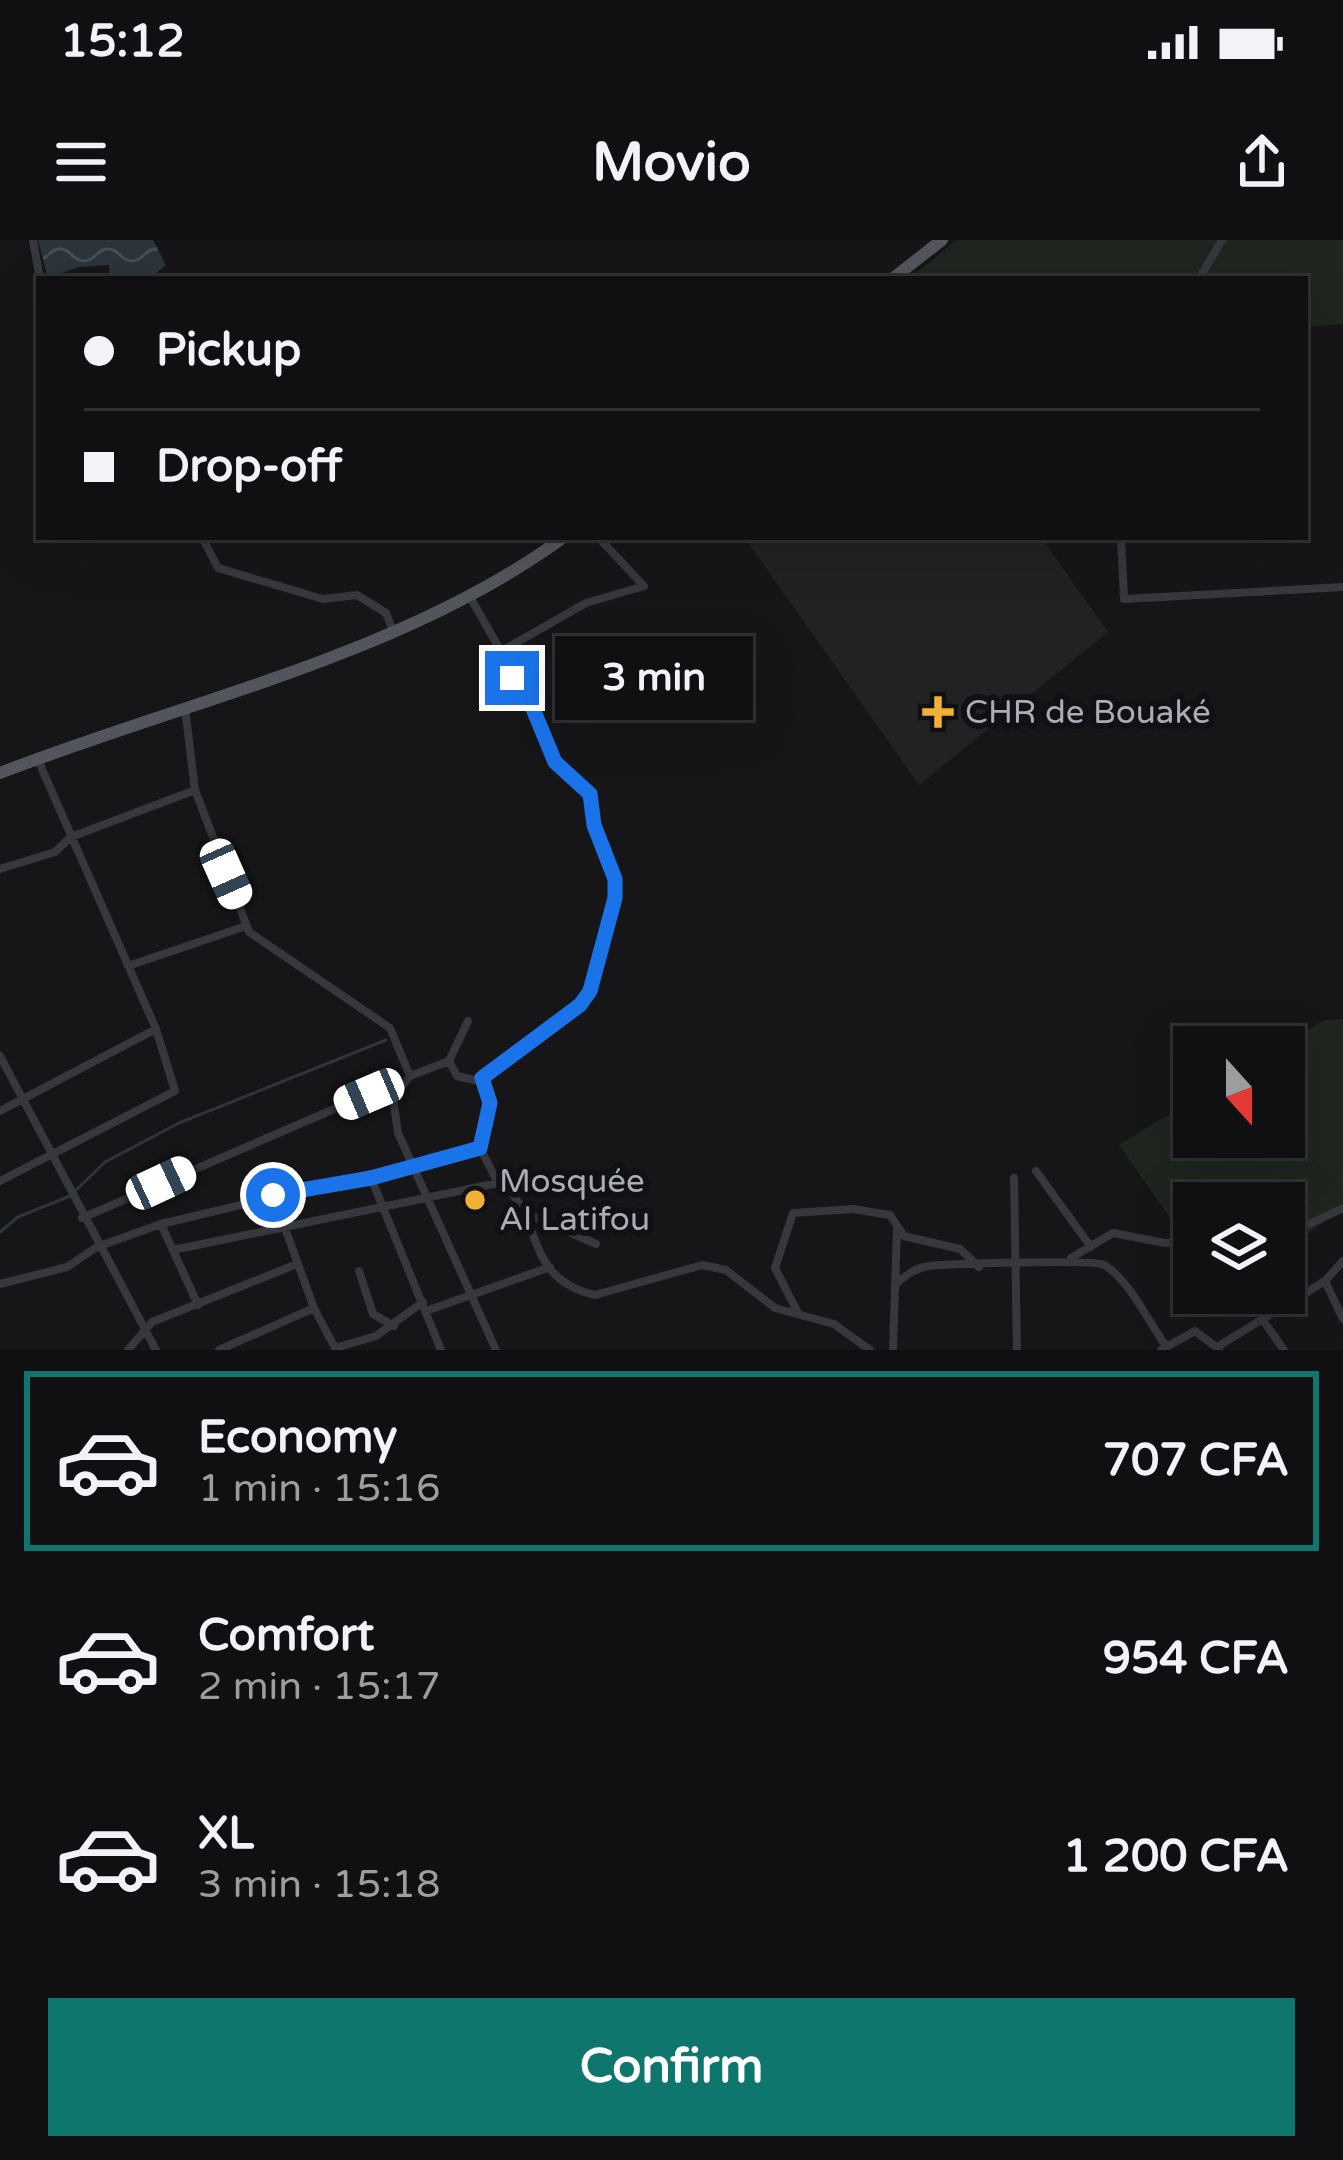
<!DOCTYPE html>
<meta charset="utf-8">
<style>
:root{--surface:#101012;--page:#1e1e20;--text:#f1f3f6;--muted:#9c9d9f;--line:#303032;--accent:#0f766e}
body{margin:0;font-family:"Varela Round",sans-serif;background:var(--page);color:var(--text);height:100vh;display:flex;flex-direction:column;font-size:45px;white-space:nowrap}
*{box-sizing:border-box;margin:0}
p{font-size:39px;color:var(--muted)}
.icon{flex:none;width:66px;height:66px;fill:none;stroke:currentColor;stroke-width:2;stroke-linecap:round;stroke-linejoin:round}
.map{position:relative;height:1110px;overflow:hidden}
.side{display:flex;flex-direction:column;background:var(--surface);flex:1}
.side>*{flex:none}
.guide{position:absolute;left:36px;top:36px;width:1272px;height:264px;border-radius:0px;box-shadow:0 12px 48px #0002,0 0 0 3px var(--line);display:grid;align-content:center;height:264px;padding:0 48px;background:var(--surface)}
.needle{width:78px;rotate:159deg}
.controls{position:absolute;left:1173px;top:786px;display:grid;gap:24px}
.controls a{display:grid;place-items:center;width:132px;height:132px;border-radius:0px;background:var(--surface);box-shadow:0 12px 48px #0002,0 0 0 3px var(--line);font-size:60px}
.end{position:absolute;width:54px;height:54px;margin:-27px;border:15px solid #1a73e8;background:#fff;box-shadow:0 0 0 6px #fff}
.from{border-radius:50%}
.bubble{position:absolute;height:84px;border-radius:0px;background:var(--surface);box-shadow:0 12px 48px #0002,0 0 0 3px var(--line);font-size:39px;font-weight:700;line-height:84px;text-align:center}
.car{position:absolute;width:36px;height:72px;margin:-36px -18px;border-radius:15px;box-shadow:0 0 9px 3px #0007;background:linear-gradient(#fff 24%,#345 0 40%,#fff 0 76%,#345 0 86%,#fff 0)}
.guide b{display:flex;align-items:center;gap:42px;height:114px;font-size:45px}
.guide b+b{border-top:3px solid var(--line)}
.guide i{width:30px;height:30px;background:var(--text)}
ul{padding:21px 0 0;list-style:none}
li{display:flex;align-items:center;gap:36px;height:180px;margin:0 24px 18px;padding:0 24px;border:6px solid transparent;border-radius:0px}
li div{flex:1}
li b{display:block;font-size:45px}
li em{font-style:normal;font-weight:700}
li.on{border-color:var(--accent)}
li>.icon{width:108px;height:108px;stroke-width:1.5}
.button{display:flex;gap:24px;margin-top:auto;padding:24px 48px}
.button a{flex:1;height:138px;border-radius:0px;background:var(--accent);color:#fff;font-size:48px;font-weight:700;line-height:138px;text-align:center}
.status{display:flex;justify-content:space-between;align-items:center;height:84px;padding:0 60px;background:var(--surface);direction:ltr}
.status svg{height:33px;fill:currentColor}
header{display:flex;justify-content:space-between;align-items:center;height:156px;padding:0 48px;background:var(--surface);font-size:54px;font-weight:700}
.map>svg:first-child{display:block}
</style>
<div class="status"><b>15:12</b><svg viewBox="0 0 49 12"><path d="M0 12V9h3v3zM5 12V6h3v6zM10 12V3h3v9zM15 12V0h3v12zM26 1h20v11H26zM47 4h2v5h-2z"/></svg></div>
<header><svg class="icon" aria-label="menu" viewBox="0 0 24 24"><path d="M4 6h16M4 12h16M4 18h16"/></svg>Movio<svg class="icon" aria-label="share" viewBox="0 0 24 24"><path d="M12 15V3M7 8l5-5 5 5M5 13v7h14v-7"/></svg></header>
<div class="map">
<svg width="1343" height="1110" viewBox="0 0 1343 1110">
<defs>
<pattern id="water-waves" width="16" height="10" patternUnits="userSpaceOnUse" patternTransform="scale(3)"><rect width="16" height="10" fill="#2c353c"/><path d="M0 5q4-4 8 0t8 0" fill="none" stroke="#485056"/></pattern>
</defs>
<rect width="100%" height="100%" fill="#161618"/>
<!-- built -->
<path fill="#222225" d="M744 297H1041L1108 392 919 545Z"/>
<!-- green -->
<path fill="#1e261f" d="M957 0H1343V84L1305 87V39H908Z
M1343 779V968L1284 1011V963H1194V1012L1119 905 1194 859V897H1284V807H1280L1324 780Z"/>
<!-- water -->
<path fill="url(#water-waves)" d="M38 0H153L166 25 149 39 109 38V25L79 27 48 38Z"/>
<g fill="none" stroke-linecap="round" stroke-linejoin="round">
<!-- stream -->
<path stroke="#2c353c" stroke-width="3" d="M0 992 18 977 70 956 105 922 179 883 386 800"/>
<!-- street -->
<path stroke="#37383d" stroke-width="8" d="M33 0 40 39
M1199 39 1222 0
M202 297 218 328 323 359 357 355 386 373 393 391
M598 297 643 345
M1121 297 1124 359 1343 347
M498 413 586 363 644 346
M185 468 195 550 249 692 390 788 410 836 393 858 398 893 496 1110
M0 629 55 612 71 597 195 550
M128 726 246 686
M0 816 156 1110
M449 821 457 836 483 842
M410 836 449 821 468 781
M0 871 156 789
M480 908 498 943
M1036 931 1091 1007
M371 938 441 1110
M1014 938 1017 1110
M0 941 175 851 156 789 38 520
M273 955 314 1068 335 1108
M528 974 596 1004
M82 978 369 854H396
M161 984 198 1065
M1284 996 1343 968
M173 1010 498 943C545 968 519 1038 595 1055L702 1025 726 1030 775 1068 834 1084 870 1110
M1071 1018 1113 993 1165 1003 1194 1000
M359 1031 373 1074 394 1086
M1325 1041 1343 1079
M897 1043C908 1034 915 1028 929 1026 949 1024 1094 1019 1104 1025 1129 1039 1149 1083 1166 1106
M0 1044 67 1027 97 1007 161 984 480 908 490 863 482 839 580 765 590 751 615 658V639L594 585 590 553 554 519 531 464 470 357
M426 1071 550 1027
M797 1071 775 1028 793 973 853 969 890 975 904 996 960 1009 979 1027
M1262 1079 1284 1110
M1217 1107 1325 1041 1343 1021
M335 1108 376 1096 423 1062
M128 1110 152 1082 297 1024
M219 1110 314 1068
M893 1110 897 988
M1161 1110 1195 1091 1219 1109"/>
<!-- primary -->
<path stroke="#53555c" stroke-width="12" d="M892 39 942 0
M0 533C185 461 403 415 564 297"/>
</g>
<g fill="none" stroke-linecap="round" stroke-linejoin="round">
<!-- route -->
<path stroke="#1a73e8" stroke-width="15" d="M273 955 371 938 480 908 490 863 482 838 580 765 590 751 615 658V639L594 585 590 554 555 522 531 464 512 438"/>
</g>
<!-- markers -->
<g fill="#f2b134" stroke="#111113" stroke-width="4.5">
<path d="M932 454h12v12h12v12h-12v12h-12v-12h-12v-12h12z"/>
<circle cx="475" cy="960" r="12"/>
</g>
<g text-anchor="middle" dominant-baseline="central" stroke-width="12" stroke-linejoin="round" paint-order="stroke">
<!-- poi labels -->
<g font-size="33" fill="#a8adb8" stroke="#111113" text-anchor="start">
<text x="965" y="472">CHR de Bouaké</text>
<text x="499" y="941">Mosquée<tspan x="499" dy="38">Al Latifou</tspan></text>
</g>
</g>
</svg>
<div class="controls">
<a><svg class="needle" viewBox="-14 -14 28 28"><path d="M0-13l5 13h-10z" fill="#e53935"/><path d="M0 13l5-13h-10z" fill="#9c9d9f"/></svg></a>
<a><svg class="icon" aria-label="layers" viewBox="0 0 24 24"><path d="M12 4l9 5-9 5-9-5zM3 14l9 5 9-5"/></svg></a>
</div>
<i class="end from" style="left:273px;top:955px"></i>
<i class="end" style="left:512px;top:438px"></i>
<div class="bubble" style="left:555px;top:396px;width:198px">3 min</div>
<i class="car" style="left:226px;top:634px;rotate:156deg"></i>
<i class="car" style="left:369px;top:854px;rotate:247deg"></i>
<i class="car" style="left:161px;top:943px;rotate:65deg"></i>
<div class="guide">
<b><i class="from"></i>Pickup</b>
<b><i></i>Drop-off</b>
</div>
</div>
<section class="side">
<ul>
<li class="on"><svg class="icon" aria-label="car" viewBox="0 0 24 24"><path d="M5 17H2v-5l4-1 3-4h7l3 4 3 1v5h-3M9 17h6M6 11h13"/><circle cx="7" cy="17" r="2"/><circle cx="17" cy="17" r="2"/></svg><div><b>Economy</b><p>1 min · 15:16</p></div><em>707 CFA</em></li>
<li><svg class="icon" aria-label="car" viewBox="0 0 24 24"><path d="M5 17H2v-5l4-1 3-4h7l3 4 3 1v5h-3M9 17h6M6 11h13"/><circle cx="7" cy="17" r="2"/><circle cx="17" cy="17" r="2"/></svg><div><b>Comfort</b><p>2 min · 15:17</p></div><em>954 CFA</em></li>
<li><svg class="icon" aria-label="car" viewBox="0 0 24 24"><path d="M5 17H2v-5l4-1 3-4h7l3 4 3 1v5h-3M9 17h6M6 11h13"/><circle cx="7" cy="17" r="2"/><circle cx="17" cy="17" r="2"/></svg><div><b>XL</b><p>3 min · 15:18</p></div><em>1 200 CFA</em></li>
</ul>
<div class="button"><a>Confirm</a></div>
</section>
